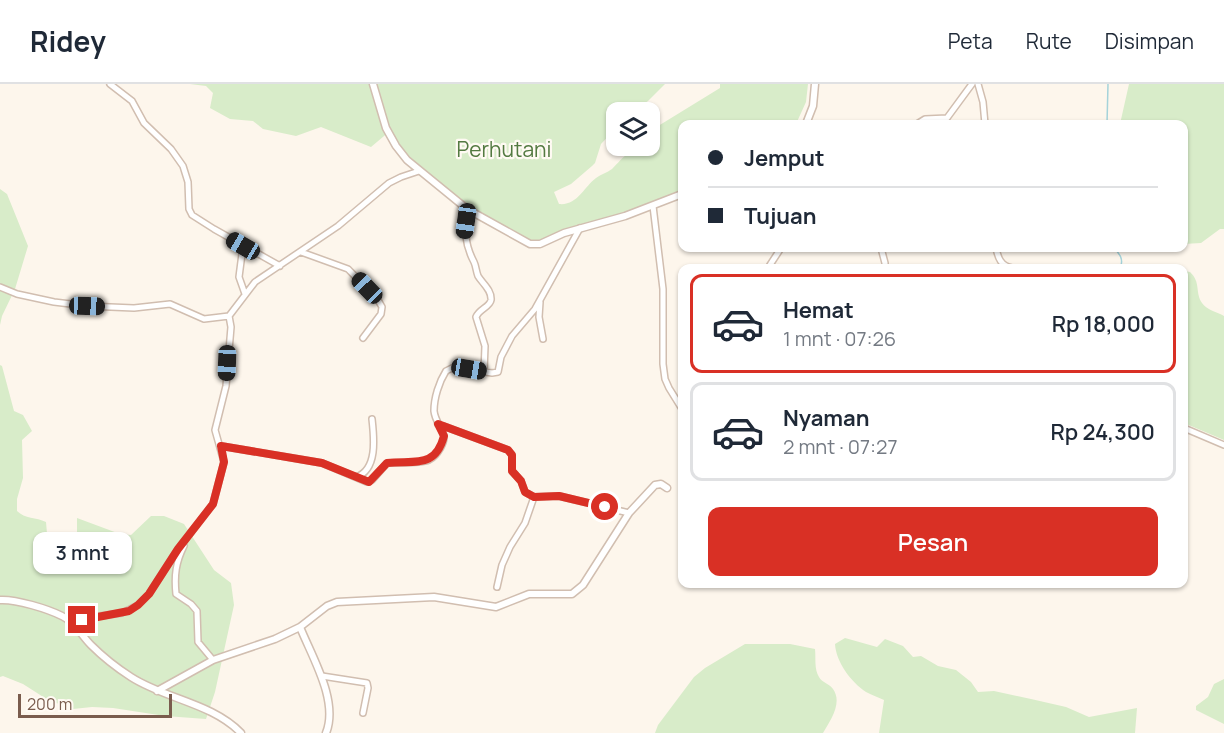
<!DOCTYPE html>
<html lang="id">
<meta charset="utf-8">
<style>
:root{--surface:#fff;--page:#f2f2f3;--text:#1f2937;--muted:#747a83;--line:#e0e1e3;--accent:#d93025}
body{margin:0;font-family:Manrope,sans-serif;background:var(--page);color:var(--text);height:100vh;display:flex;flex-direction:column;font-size:22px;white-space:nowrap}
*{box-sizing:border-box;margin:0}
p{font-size:20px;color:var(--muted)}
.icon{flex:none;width:33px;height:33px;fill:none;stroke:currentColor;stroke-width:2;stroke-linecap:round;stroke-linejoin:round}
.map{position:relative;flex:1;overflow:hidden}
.sheet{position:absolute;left:678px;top:180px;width:510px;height:324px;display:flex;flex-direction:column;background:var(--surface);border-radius:12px;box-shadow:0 2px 4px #0004}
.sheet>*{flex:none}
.guide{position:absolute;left:678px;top:36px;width:510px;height:132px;border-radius:12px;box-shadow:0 2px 4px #0004;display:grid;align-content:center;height:132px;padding:0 30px;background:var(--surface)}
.fabs{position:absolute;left:606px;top:18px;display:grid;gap:12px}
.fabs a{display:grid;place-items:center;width:54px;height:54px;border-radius:12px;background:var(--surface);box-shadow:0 2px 4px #0004;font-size:30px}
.scale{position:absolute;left:18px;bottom:15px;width:154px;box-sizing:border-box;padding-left:6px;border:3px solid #7a5c4d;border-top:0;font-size:16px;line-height:21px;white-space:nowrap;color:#7a5c4d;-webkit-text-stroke:4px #fffaf3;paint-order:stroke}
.end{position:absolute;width:27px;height:27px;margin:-14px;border:8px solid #d93025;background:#fff;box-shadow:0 0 0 3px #fff}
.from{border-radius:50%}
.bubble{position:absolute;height:42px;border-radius:12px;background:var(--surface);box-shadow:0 2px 4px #0004;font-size:20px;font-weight:600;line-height:42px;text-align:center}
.car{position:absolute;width:18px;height:36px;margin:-18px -9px;border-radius:8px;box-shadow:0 0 4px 2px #0007;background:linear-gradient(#222 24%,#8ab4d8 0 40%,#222 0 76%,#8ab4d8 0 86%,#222 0)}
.guide b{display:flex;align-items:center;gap:21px;height:57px;font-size:22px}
.guide b+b{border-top:2px solid var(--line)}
.guide i{width:15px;height:15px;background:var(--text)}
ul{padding:10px 0 0;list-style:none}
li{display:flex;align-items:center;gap:18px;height:99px;margin:0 12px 9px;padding:0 18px;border:3px solid var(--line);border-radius:12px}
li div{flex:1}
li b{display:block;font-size:22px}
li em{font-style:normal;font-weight:600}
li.current{border-color:var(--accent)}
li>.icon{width:54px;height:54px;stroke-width:1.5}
.action{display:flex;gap:12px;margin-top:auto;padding:12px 30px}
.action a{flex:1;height:69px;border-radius:12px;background:var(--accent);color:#fff;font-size:24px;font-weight:600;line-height:69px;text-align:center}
header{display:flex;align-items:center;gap:36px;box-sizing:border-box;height:84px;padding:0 30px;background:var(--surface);border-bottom:2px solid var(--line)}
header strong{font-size:28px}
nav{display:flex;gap:33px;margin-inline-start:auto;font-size:21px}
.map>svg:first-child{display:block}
</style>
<header>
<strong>Ridey</strong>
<nav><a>Peta</a><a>Rute</a><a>Disimpan</a></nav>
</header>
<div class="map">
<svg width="1224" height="649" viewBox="0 0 1224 649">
<rect width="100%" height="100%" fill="#fdf6ec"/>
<!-- green -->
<path fill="#d8ecc9" d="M190 0H665L648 17 631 28H616V44L601 60 595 79 592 82 571 100 554 108 559 120C577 122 584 103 596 94 601 90 607 89 612 85 624 73 631 62 650 62V47L720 4V0H808L806 18 796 40H682V107L657 118 533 158 486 133 442 102 403 69 390 47 371 63 321 43 296 52 263 45 253 37 230 35 210 24 213 9 206 2Z
M1129 0H1224V145H1220L1201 159 1184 160V40H1120Z
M0 105 7 110 28 162 15 205 2 232 0 241Z
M1184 187 1190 188C1201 198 1195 209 1202 219 1207 226 1217 228 1224 232V356L1184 339Z
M0 281 2 282 14 327 23 331 32 347 22 356 23 394 17 415V427C25 435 36 433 46 438L48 461 60 467 77 460V434L120 450 131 451 151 432H164L184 440 214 486 231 499 234 521 215 608 206 635 165 632 113 624 92 623 73 625 48 616 23 600 3 592 0 593Z
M845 554 877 563 885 555 903 562 913 573 921 572 938 582 956 586 971 598 978 608 994 607 1031 615 1066 623 1089 633 1137 624 1135 649H879L884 616C878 613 871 611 866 608 851 598 836 578 835 560Z
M745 560H790L815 565C816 574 814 585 819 593 822 599 829 599 833 605 843 619 830 637 823 649H655L658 641 694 593 705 584Z
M1224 595V640L1196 626V622L1208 613 1214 600Z"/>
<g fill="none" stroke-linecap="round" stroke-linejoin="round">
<!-- stream -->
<path stroke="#a5d3da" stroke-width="1.5" d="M1107 40 1108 0
M1114 164C1120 170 1124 176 1120 184"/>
<!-- minor casing -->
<g stroke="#d1beb0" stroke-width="8">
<path id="minor" d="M110 0 132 17 144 39 171 65 183 82 188 98 189 125 192 131 214 145 280 182
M978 0 983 18 985 40
M917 40 925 35 947 34 972 0
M653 122 663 205V280L665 295 669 304 682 325
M467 125C465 147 464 159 474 178 476 182 476 187 478 192 482 199 492 206 491 216 490 223 479 225 476 233L485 262 484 288
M243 162 239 193 245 210
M881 164 885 179V184
M996 164C998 174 1001 182 1012 184
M301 168 348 185 378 216 382 223 381 230 363 254
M768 184 781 164
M0 203 17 210 54 218 87 222 134 224 170 220 204 235 229 232
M540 218 539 233 543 255
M438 340 508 366 512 371V387L521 397 525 408 534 413 559 412 629 429
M1184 344 1224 361
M221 362 322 379 367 398 372 396 387 379C398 378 419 380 429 376 437 372 447 357 443 349 440 341 435 336 434 327 434 314 439 298 446 287L454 283 492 289 498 288 501 273 512 252 535 225 580 144
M356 393C378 386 374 353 372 335
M184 462C176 478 174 491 176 510L191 520 197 527 198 558 213 576
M497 503 502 481 510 463 525 439 534 413
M70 536 122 529 138 521 149 510 178 465 213 420 224 378 215 346 226 302 231 243 229 232 255 198 338 142 389 99 401 93 419 87
M322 592 367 599 368 604 363 629"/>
</g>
<!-- tertiary casing -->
<g stroke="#d1beb0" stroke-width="9">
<path id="tertiary" d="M373 0 386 44 396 62 407 76 467 125 530 160H540L564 149 625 132 682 110
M806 40 813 22 815 0
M0 516C16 515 48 525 62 532 75 538 81 551 91 561 103 573 117 584 131 593 165 615 212 619 241 649
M157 607 213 576 275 555 300 543
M326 649C339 617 312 573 300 543L327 522 337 518 434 513 496 523 529 510H572L583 501 629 429 655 401 661 400 667 404"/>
</g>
<!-- minor -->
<use href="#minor" stroke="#fff" stroke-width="5"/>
<!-- tertiary -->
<use href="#tertiary" stroke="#fff" stroke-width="6"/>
</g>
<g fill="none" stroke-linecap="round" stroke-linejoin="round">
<!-- route -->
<path stroke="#d93025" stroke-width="8" d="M82 536 129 527 138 521 149 510 178 465 213 420 224 378 221 362 322 379 369 398 387 379C415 376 435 385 444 352L438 340 508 366 512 371V387L521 397 525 408 534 413 559 412 605 423"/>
</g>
<g text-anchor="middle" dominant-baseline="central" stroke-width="4.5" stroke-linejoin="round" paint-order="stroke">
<!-- park labels -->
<g font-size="21" fill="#537a41" stroke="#fffaf3">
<text x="504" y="65">Perhutani</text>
</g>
</g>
</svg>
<div class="fabs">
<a><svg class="icon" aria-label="layers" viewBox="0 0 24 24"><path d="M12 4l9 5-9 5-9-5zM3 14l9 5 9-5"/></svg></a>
</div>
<div class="scale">200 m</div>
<i class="end from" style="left:605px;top:423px"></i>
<i class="end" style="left:82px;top:536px"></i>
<div class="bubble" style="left:33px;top:448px;width:99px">3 mnt</div>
<i class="car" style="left:466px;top:137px;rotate:188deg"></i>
<i class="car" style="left:243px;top:162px;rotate:300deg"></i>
<i class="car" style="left:367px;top:204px;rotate:316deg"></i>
<i class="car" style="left:87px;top:222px;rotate:92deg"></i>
<i class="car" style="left:227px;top:279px;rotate:182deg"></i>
<i class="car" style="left:469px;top:285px;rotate:100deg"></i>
<div class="guide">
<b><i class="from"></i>Jemput</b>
<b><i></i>Tujuan</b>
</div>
<section class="sheet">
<ul>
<li class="current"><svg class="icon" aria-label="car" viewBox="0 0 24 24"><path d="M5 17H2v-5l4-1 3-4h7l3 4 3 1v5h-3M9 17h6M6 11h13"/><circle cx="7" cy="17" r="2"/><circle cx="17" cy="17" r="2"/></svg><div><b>Hemat</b><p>1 mnt · 07:26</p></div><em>Rp 18,000</em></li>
<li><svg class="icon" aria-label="car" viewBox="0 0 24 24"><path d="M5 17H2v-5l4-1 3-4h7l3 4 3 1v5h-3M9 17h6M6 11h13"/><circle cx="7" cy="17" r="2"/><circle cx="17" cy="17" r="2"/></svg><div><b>Nyaman</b><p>2 mnt · 07:27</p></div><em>Rp 24,300</em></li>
</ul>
<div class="action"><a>Pesan</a></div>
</section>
</div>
